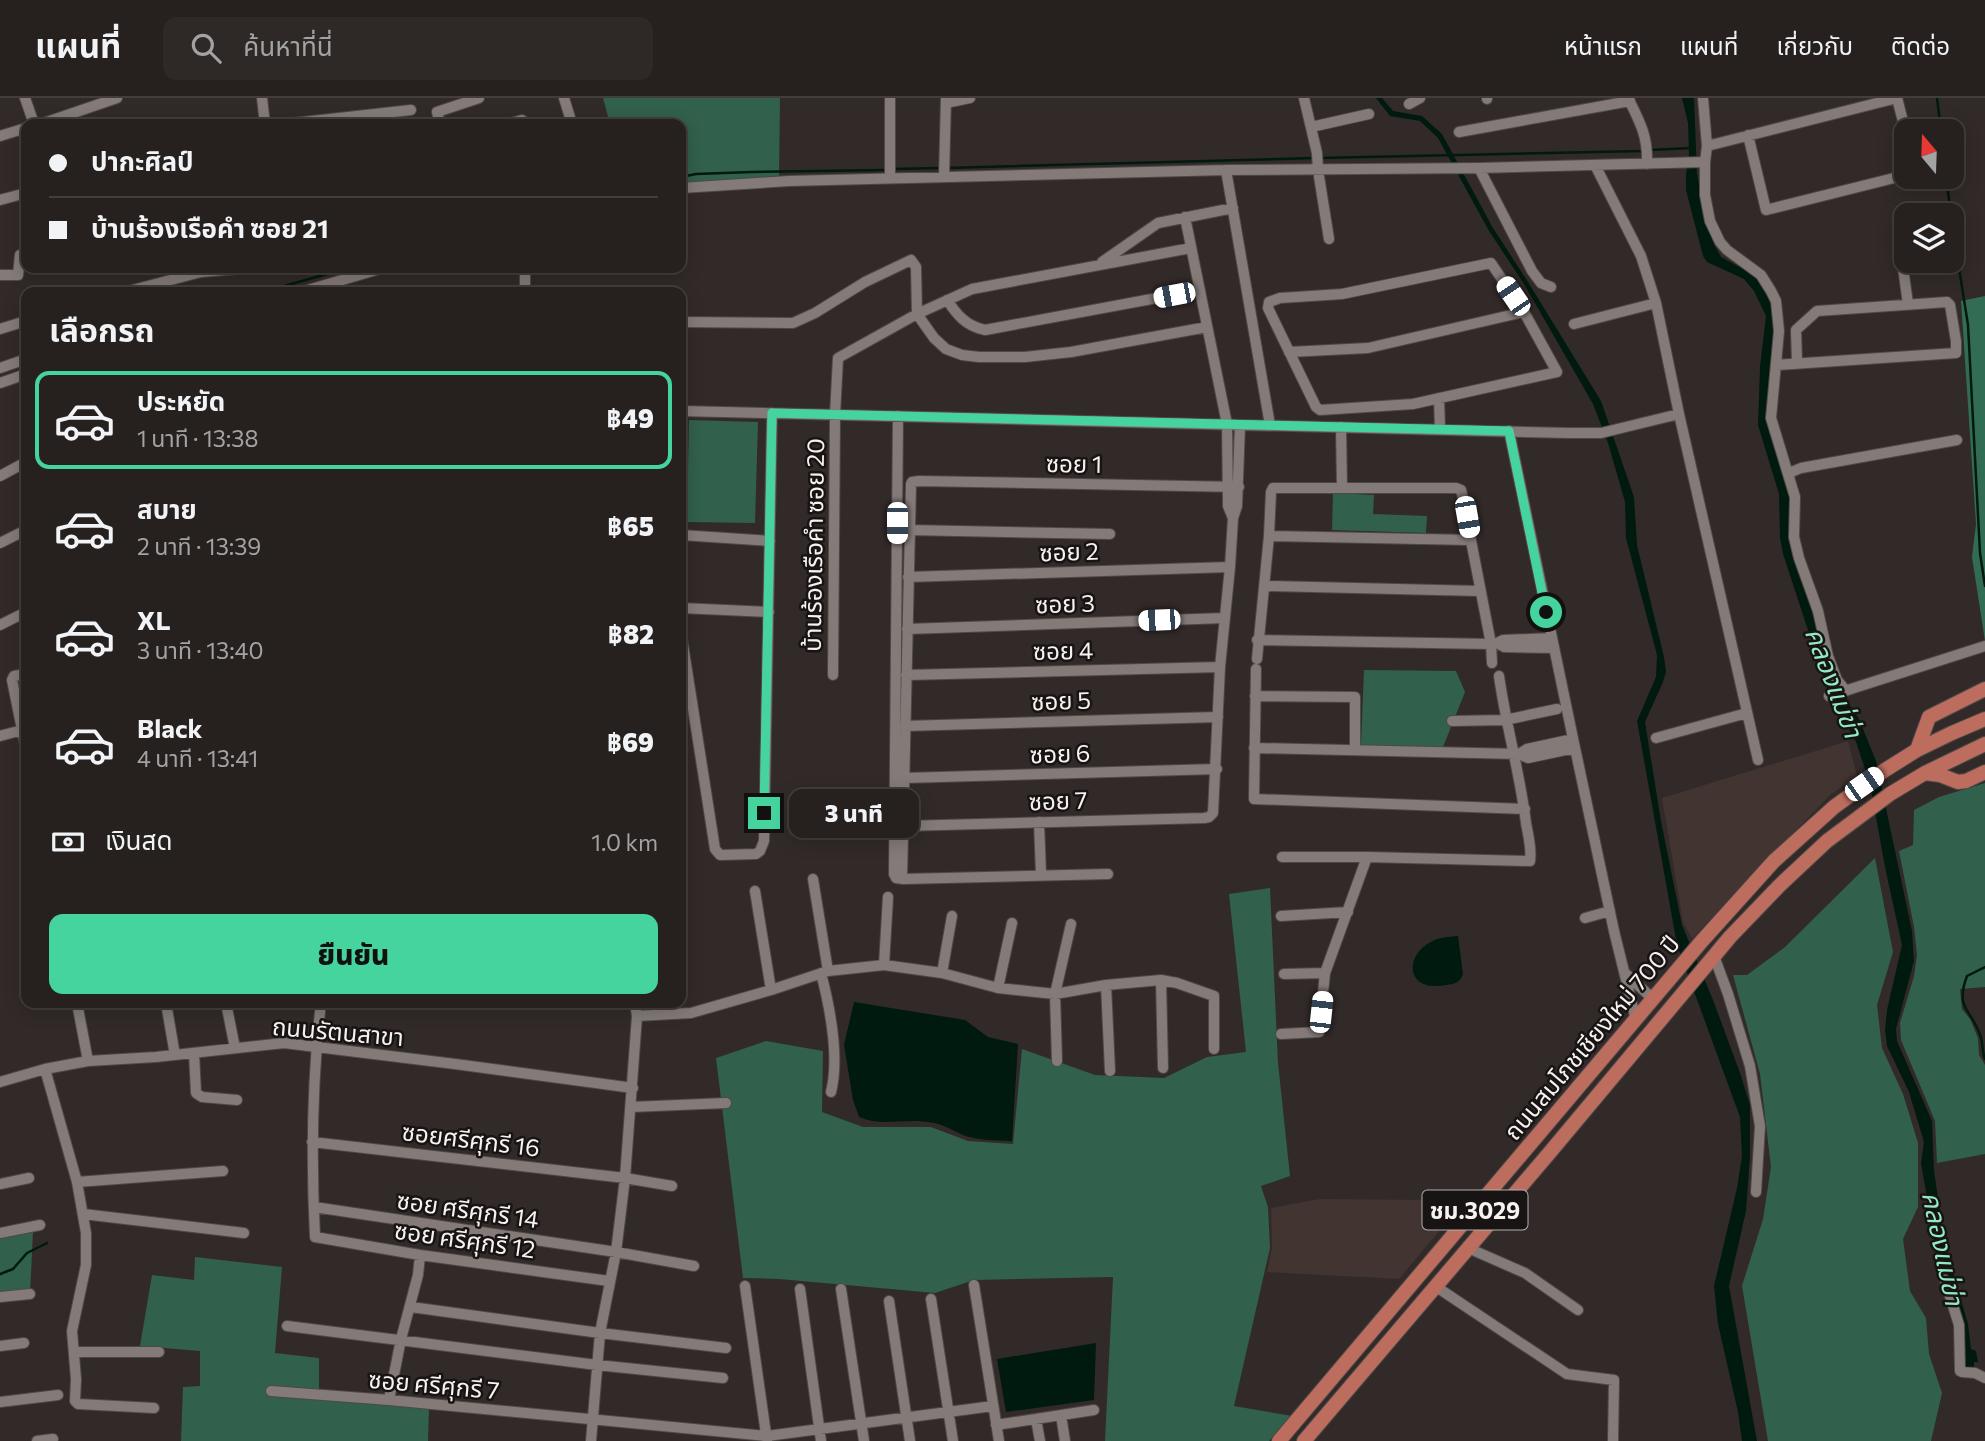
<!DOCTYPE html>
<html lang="th">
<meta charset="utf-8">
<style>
:root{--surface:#26201e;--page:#2e2827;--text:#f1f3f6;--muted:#a4a3a4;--line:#423e3c;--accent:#46d49e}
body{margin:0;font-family:Commissioner,"Noto Sans Thai",sans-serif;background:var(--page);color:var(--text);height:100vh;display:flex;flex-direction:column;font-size:26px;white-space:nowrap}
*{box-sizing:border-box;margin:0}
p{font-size:23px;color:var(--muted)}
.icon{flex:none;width:38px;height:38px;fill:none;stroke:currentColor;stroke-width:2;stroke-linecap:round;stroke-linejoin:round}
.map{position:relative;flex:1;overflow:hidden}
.sheet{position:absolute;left:21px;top:189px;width:665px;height:721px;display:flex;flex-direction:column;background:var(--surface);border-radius:14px;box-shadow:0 4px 18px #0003,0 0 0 2px var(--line)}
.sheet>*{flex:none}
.guide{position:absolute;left:21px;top:21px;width:665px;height:154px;border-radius:14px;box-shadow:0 4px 18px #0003,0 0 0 2px var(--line);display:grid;align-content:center;height:154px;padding:0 28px;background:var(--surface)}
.needle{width:46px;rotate:341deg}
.fabs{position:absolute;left:1894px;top:21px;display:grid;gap:14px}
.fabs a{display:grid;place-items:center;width:70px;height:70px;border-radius:14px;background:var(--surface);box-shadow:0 4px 18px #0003,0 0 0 2px var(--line);font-size:35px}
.end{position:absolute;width:32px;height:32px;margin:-16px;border:9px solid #46d49e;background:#111;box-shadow:0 0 0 4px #111}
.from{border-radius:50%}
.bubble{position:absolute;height:49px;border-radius:14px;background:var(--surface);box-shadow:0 4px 18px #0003,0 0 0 2px var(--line);font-size:23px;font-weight:800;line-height:49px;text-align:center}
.car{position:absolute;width:21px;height:42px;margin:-21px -10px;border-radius:9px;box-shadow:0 0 5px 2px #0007;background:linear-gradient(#fff 24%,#345 0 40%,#fff 0 76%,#345 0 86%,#fff 0)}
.guide b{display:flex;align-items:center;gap:24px;height:66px;font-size:26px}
.guide b+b{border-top:2px solid var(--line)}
.guide i{width:18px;height:18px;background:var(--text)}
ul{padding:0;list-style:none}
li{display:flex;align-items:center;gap:21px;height:98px;margin:0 14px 10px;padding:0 14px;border:4px solid transparent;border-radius:14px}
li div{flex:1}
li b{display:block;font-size:26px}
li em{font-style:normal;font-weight:800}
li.selected{border-color:var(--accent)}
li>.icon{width:63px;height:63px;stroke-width:1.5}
h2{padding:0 28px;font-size:32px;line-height:84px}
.pay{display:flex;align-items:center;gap:18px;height:77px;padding:0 28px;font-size:26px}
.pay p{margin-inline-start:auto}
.cta{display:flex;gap:14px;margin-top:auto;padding:14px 28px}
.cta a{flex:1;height:80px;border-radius:14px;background:var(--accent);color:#111;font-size:28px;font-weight:800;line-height:80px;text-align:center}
header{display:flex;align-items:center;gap:42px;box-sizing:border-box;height:98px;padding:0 35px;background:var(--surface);border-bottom:2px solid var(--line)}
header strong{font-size:33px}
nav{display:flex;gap:38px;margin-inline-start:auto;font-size:24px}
.search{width:490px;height:63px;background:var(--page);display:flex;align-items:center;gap:18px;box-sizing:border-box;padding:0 24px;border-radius:14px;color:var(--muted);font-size:26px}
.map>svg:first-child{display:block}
</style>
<header>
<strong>แผนที่</strong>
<div class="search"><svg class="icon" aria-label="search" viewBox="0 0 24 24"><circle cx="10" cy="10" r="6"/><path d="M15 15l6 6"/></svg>ค้นหาที่นี่</div>
<nav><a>หน้าแรก</a><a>แผนที่</a><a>เกี่ยวกับ</a><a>ติดต่อ</a></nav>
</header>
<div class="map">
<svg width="1985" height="1343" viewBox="0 0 1985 1343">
<rect width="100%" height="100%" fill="#322a28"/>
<!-- built -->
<path fill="#423430" d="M1848 643 1857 678 1830 697 1692 841 1683 824 1662 700Z
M1320 1101 1438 1102H1465L1399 1181 1267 1174 1272 1150 1271 1110Z"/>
<!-- green -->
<path fill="#31604c" d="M603 0H780L779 79 681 85V26H610Z
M689 322 758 324 755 425 687 424Z
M1333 395 1374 397 1373 416 1427 418 1426 435 1332 432Z
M1364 572 1456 573 1465 594 1443 649 1361 647Z
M1985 685V889L1960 891 1962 911 1970 921 1978 940 1979 957 1985 967V1056L1937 1065 1935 1023 1901 942 1900 925 1914 878 1917 857 1914 829 1899 753 1913 747 1914 712 1939 699Z
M1875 760 1893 854 1877 907 1882 950 1903 996 1918 1045V1109L1903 1141 1910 1193 1926 1220 1929 1256 1942 1295 1931 1343H1768L1742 1188 1763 1121 1771 1069 1760 976 1733 877H1747L1785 849Z
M1270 790 1278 965 1290 1078 1261 1088 1268 1109 1270 1150 1234 1308 1292 1318 1269 1343H1105L1113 1179 974 1182 935 1195 779 1181 743 1180 716 960 766 943 823 953 822 1014 863 1029H931L968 1043 1013 1046 1022 951 1095 977 1164 980 1207 959 1246 954 1229 796Z
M33 1133 30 1196 0 1199V1139Z
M195 1159 282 1169 275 1255 319 1260V1301L429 1311 428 1343H181L183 1289 200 1288V1253L140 1248 152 1177 194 1182Z"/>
<!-- forest -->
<path fill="#336c54" d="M1985 198V543L1972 459 1976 426 1961 203Z"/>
<!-- water -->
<path fill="#001a0f" d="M1376 0H1382L1393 13 1422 18 1442 36 1493 130 1528 184 1601 303 1634 399 1637 447 1664 559 1666 574 1663 584 1645 624 1661 723 1682 827 1713 902 1740 975 1750 1007V1058L1746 1113 1729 1188 1757 1343H1742L1738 1314 1718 1226 1714 1188 1737 1090 1742 1058 1740 1019 1677 847 1637 623 1656 579 1657 557 1626 440 1625 404 1608 345 1593 306 1524 186 1489 133 1438 40 1420 23 1390 18Z
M1682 0H1694L1697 75 1702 105 1713 144 1721 159 1747 173 1766 186 1778 218 1769 314 1786 372 1807 492 1813 516 1843 597 1859 621 1876 663 1912 833 1914 863 1896 931 1897 943 1932 1023 1934 1073 1945 1147 1968 1226 1971 1251 1976 1253 1978 1264H1974V1271L1961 1270 1952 1204 1937 1157 1921 1065 1924 1044 1909 994 1887 948 1885 932 1887 912 1902 847 1885 769 1870 686 1856 644 1827 590 1783 456 1780 440 1779 396 1758 327 1760 269 1766 218 1754 193 1744 181 1707 164 1703 158 1686 92V76L1689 57 1688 25Z
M1458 838 1463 876C1460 885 1454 886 1446 887 1404 895 1405 856 1431 844 1439 839 1448 839 1458 838Z
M854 904 965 922 988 939 1018 946 1012 1043C996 1042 979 1043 963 1037 951 1032 942 1025 928 1024 903 1020 883 1029 859 1019L853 1002 844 947Z
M1096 1245 1094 1302 1006 1314 997 1261Z"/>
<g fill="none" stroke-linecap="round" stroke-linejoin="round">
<!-- stream -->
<path stroke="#001a0f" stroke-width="2.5" d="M1937 0 1941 33
M1649 52 1692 50
M1321 60 1643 53
M946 70 1314 60
M894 71 940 70
M681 79 696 76 751 74 887 72
M1946 79 1951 117
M1951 119 1968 227 1980 455 1985 488
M263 194 348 170
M1985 869 1967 878C1954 913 1973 911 1981 940 1983 947 1982 954 1985 961
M0 1176 13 1171 27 1155 47 1145"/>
<!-- minor casing -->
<g stroke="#4e4947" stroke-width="12">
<path id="minor" d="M25 0 34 26
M262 0 265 26
M564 0 572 26
M890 0V80
M1304 0 1317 55 1318 72 1329 141
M1487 0V1
M1628 0C1640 24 1648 38 1647 66
M1703 0 1707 48 1705 64V97L1710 123 1720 144 1727 152 1761 177 1771 193 1776 203 1779 233 1771 320 1795 399 1794 439 1799 460 1818 513 1828 558 1837 582 1846 593
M946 5 970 0
M1409 6 1420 0
M41 26 117 0
M285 26 411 12
M440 26 437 14 479 0
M508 26 522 22 523 26
M1311 29 1369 16
M1459 34 1630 3
M1748 37 1766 112 1906 77
M0 38 26 30
M1707 48 1897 0 1906 35
M1595 67 1641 158 1656 205 1679 316 1758 662
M1479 70 1532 173 1541 185 1551 189
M1226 72 1270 327
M944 79 946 0
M681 90 789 83 1226 72 1479 70 1705 64
M0 102 26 95
M1185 119 1227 326 1228 408 1233 420
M1906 155H1901L1908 206
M1102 164 1158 125 1233 110
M1491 165 1524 214 1557 274 1413 306 1320 312 1316 309 1268 210 1269 204 1280 200 1342 196Z
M525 170V194
M0 177H18L20 157 26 155
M125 194 201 174 248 170
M301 194 383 170
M947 202C957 217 966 228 985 232L1200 192
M681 224 793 225 815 215 865 184 911 162 916 169 917 216 934 240 946 251 962 257 979 259H1025L1071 254 1207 229
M1574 226 1656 205
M0 231 26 223
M1289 254 1368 250 1524 214
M1776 267 1956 255V243L1950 207 1947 204 1817 213 1796 232 1797 264
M0 270 26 261
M0 285 26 276
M1439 300 1440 331
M681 313 1569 335H1601L1679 316
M898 318 894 776 896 780 903 781
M1341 329 1342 390
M1509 333 1575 650 1614 833 1636 922
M1789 375 1801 370 1957 342
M0 378 26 364
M909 432 1110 436
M681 437 770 443
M1269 438 1471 442
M0 445 26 432
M908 479 1230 469
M1265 488 1480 493
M681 510 769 514
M0 527 26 514
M907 531 1225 520
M681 534 715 751 720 757 756 756 760 753 764 743 772 315
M1257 542 1491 546 1497 545 1503 542 1552 540
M1497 545 1504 549 1554 550
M1257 561 1269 438 1271 394 1273 390H1456L1461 392 1462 396 1491 546 1492 565
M1256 571 1254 701 1525 711
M26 576 14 578 12 582 26 651
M833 577 835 317 838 260 917 216 972 191 1191 150
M906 577 1220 569
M1255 598 1355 599V652
M1829 598 1985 548
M1452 623 1505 622 1557 611
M905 628 1218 619
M0 638 26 631
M1656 640 1747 615
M1254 650 1519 656 1528 660 1575 650
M1519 656 1527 651 1573 641
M904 680 1217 671
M1039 724 1041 776
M903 728 1204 720 1209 719 1213 715 1220 569 1230 469 1233 420 1237 408 1240 327
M1282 759H1367L1530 763C1532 751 1528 737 1526 725 1520 675 1506 628 1499 578
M1108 776 903 781 902 780 911 386 912 384 919 383 1239 389
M813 781 828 873
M755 793 771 892
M1281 818 1348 814
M1585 820 1610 813
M1714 858 1728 896 1750 968 1760 1028 1756 1094
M884 867 888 799
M821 875C830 910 840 958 831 994
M942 875 952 818
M1625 875 1653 901
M1284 876 1325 875
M1161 882 1163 970
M1106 887 1110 973
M998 890 1012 825
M77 905 88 963
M166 905 175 957
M226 905 235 950
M321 905C312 983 311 1061 315 1139L420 1157 609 1183
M637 918 691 915 771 892 828 873 884 867 942 875 998 890 1055 896 1106 887 1161 882 1177 885 1214 898V951
M1281 936 1319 934 1325 875 1367 759
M194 955 196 995 202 999 237 1002
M1057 963 1055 896 1071 826
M45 971 77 1084 86 1135V1167L72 1233 76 1281 75 1303 78 1306 154 1310
M0 984 45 971 88 963 156 959 284 945 455 966 633 990
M631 1009 726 1005
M312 1044 625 1080 672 1088
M77 1084 223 1073
M0 1086 29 1080
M314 1109 616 1154 694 1168
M83 1116 244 1135
M0 1135 40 1127
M1468 1150 1525 1175 1578 1212
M1945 1182 1959 1227 1960 1273 1962 1274 1975 1275 1985 1280
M974 1187 999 1343
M745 1188 767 1343
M1435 1188 1567 1276 1614 1282 1613 1343
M800 1191 821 1343
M841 1191 864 1343
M0 1199 30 1196
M931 1201 953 1343
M889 1203 910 1343
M411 1209 600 1235 726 1250
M287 1228 597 1267 723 1280
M0 1248 24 1245
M75 1254H159
M271 1293 389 1302 767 1338 993 1308
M389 1302 401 1241 418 1177 420 1157
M0 1304 58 1297
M1061 1317 1065 1343
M1036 1321 1040 1343
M996 1327 1094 1312
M37 1343 53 1341
M591 1343 600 1235 616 1154 625 1080 637 918 635 905"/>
</g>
<!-- major casing -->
<g stroke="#4e4947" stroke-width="16">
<path id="major" d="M1917 652 1929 619 1985 591
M1925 675 1940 677 1958 684 1966 683 1985 674
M1279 1343 1701 844 1774 763 1834 709 1885 672 1917 652 1952 635 1985 621
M1304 1343 1551 1053 1730 839 1779 788 1827 743 1890 696 1925 675 1985 646"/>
</g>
<!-- minor -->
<use href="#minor" stroke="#847b79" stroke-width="10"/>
<!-- major -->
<use href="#major" stroke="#bc6d5e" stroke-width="14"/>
</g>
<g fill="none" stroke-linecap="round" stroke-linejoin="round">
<!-- route -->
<path stroke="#46d49e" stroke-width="9" d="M764 715 772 315 1509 333 1546 514"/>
</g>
<g text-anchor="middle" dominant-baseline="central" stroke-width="5" stroke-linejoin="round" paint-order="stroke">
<!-- shield labels -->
<rect fill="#171413" stroke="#b4afae" stroke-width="2" x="1422.5" y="1092.5" width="105" height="39" rx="5"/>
<g font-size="23" font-weight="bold" fill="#f7f2f0">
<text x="1475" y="1112">ชม.3029</text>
</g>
<!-- street labels -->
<g font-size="24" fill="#f7f2f0" stroke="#171413">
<text transform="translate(1074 365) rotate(1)">ซอย 1</text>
<text transform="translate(813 447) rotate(-89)">บ้านร้องเรือคำ ซอย 20</text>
<text transform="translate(1069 453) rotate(-2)">ซอย 2</text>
<text transform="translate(1065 505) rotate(-2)">ซอย 3</text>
<text transform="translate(1063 552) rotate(-1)">ซอย 4</text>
<text transform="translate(1061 602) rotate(-2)">ซอย 5</text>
<text transform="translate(1060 655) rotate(-2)">ซอย 6</text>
<text transform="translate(1058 702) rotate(-2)">ซอย 7</text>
<text transform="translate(338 933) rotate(5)">ถนนรัตนสาขา</text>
<text transform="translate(1591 939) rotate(-50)">ถนนสมโภชเชียงใหม่ 700 ปี</text>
<text transform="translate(471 1041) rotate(7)">ซอยศรีศุกรี 16</text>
<text transform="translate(468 1111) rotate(8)">ซอย ศรีศุกรี 14</text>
<text transform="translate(465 1141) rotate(8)">ซอย ศรีศุกรี 12</text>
<text transform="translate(434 1286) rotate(5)">ซอย ศรีศุกรี 7</text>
</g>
<!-- water labels -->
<g font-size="26" font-style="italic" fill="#91eac2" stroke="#171413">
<text transform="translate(1835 584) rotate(69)">คลองแม่ข่า</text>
<text transform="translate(1944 1150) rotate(78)">คลองแม่ข่า</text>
</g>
</g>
</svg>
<div class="fabs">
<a><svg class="needle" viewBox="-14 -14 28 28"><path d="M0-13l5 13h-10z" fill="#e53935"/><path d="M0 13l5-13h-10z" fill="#a4a3a4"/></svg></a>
<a><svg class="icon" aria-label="layers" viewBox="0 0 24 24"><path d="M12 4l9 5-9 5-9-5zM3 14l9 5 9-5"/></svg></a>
</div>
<i class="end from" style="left:1546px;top:514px"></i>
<i class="end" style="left:764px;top:715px"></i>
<div class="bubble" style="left:789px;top:691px;width:130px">3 นาที</div>
<i class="car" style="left:1174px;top:197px;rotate:259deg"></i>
<i class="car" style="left:1513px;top:198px;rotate:326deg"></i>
<i class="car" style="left:1467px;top:419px;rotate:170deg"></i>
<i class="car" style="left:897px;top:425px;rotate:180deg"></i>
<i class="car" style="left:1159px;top:522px;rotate:268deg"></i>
<i class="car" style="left:1864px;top:686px;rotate:55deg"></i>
<i class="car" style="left:1321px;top:914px;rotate:6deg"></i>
<div class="guide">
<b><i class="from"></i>ปากะศิลป์</b>
<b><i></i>บ้านร้องเรือคำ ซอย 21</b>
</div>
<section class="sheet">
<h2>เลือกรถ</h2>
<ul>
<li class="selected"><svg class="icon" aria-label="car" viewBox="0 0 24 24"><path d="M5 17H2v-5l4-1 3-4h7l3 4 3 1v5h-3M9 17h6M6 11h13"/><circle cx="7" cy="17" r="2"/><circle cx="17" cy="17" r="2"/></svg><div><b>ประหยัด</b><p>1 นาที · 13:38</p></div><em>฿49</em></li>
<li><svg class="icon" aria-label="car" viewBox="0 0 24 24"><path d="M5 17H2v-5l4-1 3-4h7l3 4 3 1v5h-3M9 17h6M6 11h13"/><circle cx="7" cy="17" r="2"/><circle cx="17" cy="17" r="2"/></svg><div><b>สบาย</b><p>2 นาที · 13:39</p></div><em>฿65</em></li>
<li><svg class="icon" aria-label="car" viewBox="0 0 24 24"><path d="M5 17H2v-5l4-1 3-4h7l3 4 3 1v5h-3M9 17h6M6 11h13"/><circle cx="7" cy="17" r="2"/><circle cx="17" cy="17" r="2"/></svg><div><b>XL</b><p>3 นาที · 13:40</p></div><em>฿82</em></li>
<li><svg class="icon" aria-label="car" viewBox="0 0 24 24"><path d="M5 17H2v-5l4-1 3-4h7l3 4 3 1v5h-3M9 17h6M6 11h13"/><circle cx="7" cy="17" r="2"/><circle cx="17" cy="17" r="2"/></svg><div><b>Black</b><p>4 นาที · 13:41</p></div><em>฿69</em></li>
</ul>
<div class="pay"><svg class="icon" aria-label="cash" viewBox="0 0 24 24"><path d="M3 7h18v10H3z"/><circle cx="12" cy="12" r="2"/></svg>เงินสด<p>1.0 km</p></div>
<div class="cta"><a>ยืนยัน</a></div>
</section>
</div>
